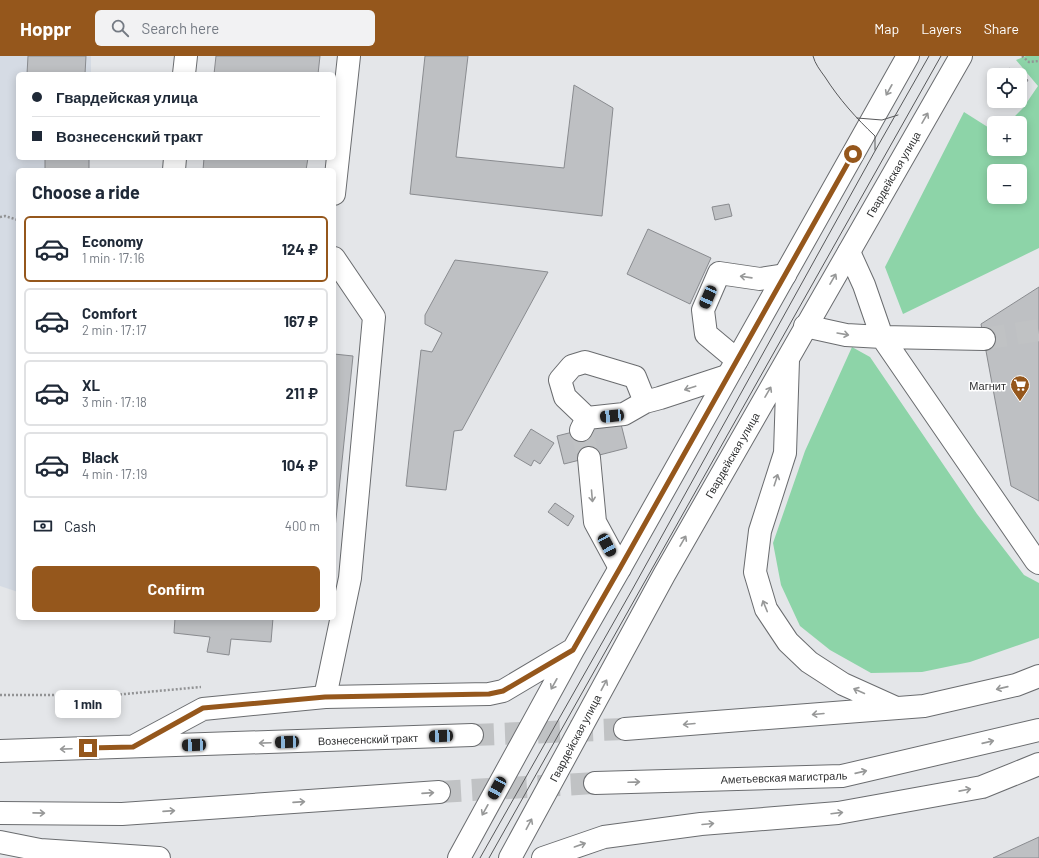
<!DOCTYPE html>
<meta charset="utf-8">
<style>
:root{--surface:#fff;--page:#f2f2f3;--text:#1f2937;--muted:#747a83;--line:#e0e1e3;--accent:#95571c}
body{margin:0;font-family:Barlow,sans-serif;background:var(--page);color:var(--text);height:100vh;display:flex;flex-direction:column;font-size:15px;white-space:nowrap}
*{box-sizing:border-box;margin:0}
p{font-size:13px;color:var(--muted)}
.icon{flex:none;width:22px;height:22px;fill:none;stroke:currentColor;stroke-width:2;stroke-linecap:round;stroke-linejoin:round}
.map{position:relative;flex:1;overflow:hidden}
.details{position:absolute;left:16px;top:112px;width:320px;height:452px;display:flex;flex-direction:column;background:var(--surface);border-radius:6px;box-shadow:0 2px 10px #0003}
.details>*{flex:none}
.top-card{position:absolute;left:16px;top:16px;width:320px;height:88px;border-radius:6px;box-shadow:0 2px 10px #0003;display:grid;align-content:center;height:88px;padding:0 16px;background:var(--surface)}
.tools{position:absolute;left:987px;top:12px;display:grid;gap:8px}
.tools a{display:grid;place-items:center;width:40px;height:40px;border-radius:6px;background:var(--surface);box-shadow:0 2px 10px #0003;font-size:20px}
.end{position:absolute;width:18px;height:18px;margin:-9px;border:5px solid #95571c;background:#fff;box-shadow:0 0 0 2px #fff}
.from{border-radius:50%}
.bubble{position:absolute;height:28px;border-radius:6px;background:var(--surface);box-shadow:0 2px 10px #0003;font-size:13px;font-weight:700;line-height:28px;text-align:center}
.car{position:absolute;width:12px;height:24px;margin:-12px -6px;border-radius:5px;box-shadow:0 0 3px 1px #0007;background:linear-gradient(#222 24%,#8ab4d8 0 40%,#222 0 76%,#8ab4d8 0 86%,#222 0)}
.top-card b{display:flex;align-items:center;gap:14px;height:38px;font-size:15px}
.top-card b+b{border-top:1px solid var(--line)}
.top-card i{width:10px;height:10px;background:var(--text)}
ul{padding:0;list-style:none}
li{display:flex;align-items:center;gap:12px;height:66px;margin:0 8px 6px;padding:0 8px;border:2px solid var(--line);border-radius:6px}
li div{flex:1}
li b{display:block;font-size:15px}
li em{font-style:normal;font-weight:700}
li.current{border-color:var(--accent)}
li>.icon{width:36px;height:36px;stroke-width:1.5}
h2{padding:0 16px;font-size:18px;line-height:48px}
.pay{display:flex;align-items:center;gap:10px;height:44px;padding:0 16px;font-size:15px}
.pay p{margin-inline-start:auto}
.primary-button{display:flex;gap:8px;margin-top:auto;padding:8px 16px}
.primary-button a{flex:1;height:46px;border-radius:6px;background:var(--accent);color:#fff;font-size:16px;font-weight:700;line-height:46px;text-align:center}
header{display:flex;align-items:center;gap:24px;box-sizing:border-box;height:56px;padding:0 20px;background:var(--accent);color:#fff}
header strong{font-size:19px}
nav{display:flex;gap:22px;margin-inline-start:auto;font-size:14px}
.search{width:280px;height:36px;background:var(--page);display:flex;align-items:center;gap:10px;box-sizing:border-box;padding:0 14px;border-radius:6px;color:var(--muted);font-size:15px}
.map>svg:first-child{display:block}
</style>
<header>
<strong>Hoppr</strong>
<div class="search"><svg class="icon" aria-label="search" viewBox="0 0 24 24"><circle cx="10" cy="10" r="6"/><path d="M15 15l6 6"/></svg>Search here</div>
<nav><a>Map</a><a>Layers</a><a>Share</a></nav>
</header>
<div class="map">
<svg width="1039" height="802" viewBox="0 0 1039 802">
<rect width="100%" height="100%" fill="#e4e6e9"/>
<!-- built -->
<path fill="#d5dbe4" d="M0 0H91V18H18V102H90L89 114H18V536L0 530Z"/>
<!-- green -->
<path fill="#8dd4a8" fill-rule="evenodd" d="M1026 0H1039V192L903 258 885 211 964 56 994 75V93H1020V67H1008L1023 52 1038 30 1016 4ZM994 115H1020V141H994Z
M852 291 870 301 977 458 1024 519 1039 527V582L970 606 922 616 871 617 830 594 800 570 781 529 773 487 805 395Z"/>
<!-- building -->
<path fill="#bec0c3" stroke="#898b8f" d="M28 0H86L85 18H27Z
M216 0H320L318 18H214Z
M425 0H468L456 101 564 112 574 29 613 52 602 160 410 138Z
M1009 12 1019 19H1005Z
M1020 19 1028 24 1020 36Z
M45 102H89V114H45Z
M204 102H308L306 114H203Z
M729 148 732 160 715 164 712 151Z
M648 173 711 202 690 248 627 218Z
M455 204 548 216 462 374 454 375 446 434 406 430 421 294 432 296 442 277 425 268V259Z
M1039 231V445L1011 430 981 268Z
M334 298 353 300 334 482Z
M620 364 627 392 564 408 557 380Z
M531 373 554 387 540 408 534 404 531 410 514 400Z
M555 447 574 460 568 470 548 456Z
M175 562H273L271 586 231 583 229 599 207 596 210 581 174 577Z
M1039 781V802H993Z"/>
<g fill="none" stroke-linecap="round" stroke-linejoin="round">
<!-- minor-tunnel -->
<path stroke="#c0c2c4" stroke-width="22" stroke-dasharray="22 11" stroke-linecap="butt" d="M984 283 1039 274
M581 374 589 402"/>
<!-- major-tunnel -->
<path stroke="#c0c2c4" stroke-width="22" stroke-dasharray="22 11" stroke-linecap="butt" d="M472 679 625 673
M439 736 595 727"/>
<!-- minor casing -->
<g stroke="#6a6c6f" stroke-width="24">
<path id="minor" d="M184 18 186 0
M174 114 175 102
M334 138 349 0
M805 270 846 279 882 281 864 229 849 196
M882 281 1036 505 1039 507
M882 281 984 283
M737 304 706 278 703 254 719 217 760 223 785 219
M587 362 565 341 560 324 572 310 585 306 635 321 645 346
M581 374 587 362 624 358 645 346 660 342 727 320
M589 402 595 466 620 512
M325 641 350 522 374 261 334 202"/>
</g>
<!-- major casing -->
<g stroke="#6a6c6f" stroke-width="24">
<path id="major" d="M788 304 785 397 760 475 755 516 766 553 788 586 809 606 843 628 894 651
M625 673 924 650 1016 629 1039 620
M136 689 203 653 325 641 489 638 503 635 572 594
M0 695 472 679
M595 727 842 720 1039 674
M0 757 122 758 439 736
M0 786 40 794 159 802
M459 802 573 594 620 512 908 0
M510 802 664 519 961 0
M543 802 604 781 701 768 838 757 982 731 1039 708"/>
</g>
<!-- path -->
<path stroke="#929395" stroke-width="2.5" stroke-dasharray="2 2" stroke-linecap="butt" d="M1022 0 1029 6 1039 5
M0 161 5 160 18 164
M0 639H114L201 631"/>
<!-- minor -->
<use href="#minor" stroke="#fff" stroke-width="22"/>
<!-- major -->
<use href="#major" stroke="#fff" stroke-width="22"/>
<!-- tram -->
<path stroke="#57585a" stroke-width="1" d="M813 0C815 8 820 14 825 21 839 43 856 62 875 80V94
M857 62 882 64 898 59
M480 802 632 534 875 95 929 0
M489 802 941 0"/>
</g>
<!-- one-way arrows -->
<defs><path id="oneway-shaft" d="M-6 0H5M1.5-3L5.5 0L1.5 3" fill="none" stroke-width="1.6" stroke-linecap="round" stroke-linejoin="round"/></defs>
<g stroke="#979898">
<use href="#oneway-shaft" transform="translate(889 34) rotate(119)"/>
<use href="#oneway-shaft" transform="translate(925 62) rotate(-60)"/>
<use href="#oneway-shaft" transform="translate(746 221) rotate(-172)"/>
<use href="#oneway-shaft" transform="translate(833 223) rotate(-60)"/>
<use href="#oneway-shaft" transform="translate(843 278) rotate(10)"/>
<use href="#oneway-shaft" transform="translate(690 332) rotate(162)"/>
<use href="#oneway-shaft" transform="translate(768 336) rotate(-60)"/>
<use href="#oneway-shaft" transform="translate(776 424) rotate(-72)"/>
<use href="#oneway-shaft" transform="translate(592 440) rotate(85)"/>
<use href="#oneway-shaft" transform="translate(683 485) rotate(-60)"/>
<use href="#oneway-shaft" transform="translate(765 550) rotate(-112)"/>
<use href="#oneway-shaft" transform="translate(554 628) rotate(119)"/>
<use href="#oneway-shaft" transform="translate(604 629) rotate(-62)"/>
<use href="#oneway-shaft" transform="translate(1002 632) rotate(167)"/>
<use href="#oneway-shaft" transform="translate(859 635) rotate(-156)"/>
<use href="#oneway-shaft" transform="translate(818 658) rotate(175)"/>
<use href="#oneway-shaft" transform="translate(689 668) rotate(175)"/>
<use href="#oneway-shaft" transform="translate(988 686) rotate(-13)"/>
<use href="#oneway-shaft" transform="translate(265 687) rotate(178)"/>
<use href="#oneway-shaft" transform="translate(66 693) rotate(178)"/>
<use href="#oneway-shaft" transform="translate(861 716) rotate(-13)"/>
<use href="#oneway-shaft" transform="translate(634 726) rotate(-2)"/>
<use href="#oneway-shaft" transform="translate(965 734) rotate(-11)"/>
<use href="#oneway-shaft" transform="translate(428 737) rotate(-4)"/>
<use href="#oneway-shaft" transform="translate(299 746) rotate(-4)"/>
<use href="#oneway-shaft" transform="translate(485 754) rotate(119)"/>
<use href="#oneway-shaft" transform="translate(169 755) rotate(-4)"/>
<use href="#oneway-shaft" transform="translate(39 757) rotate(1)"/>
<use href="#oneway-shaft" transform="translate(837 757) rotate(-7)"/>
<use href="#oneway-shaft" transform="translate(529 768) rotate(-62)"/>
<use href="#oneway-shaft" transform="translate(708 768) rotate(-5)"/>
<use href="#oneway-shaft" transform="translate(580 789) rotate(-19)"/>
</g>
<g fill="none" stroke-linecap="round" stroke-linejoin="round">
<!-- route -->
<path stroke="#95571c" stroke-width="5" d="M88 692 133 691 203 652 325 641 489 638 503 635 573 594 620 512 853 98"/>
</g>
<!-- icons -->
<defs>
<g id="supermarket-pin" transform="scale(1)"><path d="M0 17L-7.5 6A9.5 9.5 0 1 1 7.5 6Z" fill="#95571c" stroke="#fff"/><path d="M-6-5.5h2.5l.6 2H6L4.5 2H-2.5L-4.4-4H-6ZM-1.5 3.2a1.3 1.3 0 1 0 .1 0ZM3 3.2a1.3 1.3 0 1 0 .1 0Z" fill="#fff"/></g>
</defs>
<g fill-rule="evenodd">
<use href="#supermarket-pin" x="1020" y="329"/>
</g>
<g text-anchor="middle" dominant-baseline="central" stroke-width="3" stroke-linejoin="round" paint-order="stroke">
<!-- street labels -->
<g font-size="11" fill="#2f3031" stroke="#fff">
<text transform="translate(893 118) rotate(-60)">Гвардейская улица</text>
<text transform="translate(732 399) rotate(-60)">Гвардейская улица</text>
<text transform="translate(575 682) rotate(-62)">Гвардейская улица</text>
<text transform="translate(368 683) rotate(-2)">Вознесенский тракт</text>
<text transform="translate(784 721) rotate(-2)">Аметьевская магистраль</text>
</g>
<!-- poi labels -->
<g font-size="11" fill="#2f3031" stroke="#fff" text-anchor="end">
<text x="1006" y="329">Магнит</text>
</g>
</g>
</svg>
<div class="tools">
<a><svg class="icon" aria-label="locate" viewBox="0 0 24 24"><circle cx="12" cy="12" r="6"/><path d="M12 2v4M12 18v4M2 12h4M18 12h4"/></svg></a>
<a>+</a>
<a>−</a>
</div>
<i class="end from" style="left:853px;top:98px"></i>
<i class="end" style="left:88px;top:692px"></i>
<div class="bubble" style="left:55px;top:634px;width:66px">1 min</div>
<i class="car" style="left:708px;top:241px;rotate:204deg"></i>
<i class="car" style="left:612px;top:360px;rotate:264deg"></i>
<i class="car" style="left:607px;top:489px;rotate:152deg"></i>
<i class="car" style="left:441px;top:680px;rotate:268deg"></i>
<i class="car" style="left:287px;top:686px;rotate:268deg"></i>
<i class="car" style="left:194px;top:689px;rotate:268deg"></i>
<i class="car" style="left:497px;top:732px;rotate:209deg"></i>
<div class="top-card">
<b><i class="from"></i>Гвардейская улица</b>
<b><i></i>Вознесенский тракт</b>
</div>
<section class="details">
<h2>Choose a ride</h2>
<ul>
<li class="current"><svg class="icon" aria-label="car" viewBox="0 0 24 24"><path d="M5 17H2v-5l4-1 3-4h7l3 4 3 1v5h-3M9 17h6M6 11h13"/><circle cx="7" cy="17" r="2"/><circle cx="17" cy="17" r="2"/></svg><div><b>Economy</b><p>1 min · 17:16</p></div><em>124 ₽</em></li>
<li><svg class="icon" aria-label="car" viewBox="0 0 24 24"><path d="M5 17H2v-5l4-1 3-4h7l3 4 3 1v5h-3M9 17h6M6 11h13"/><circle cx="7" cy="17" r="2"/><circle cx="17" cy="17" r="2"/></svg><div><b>Comfort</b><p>2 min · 17:17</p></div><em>167 ₽</em></li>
<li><svg class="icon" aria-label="car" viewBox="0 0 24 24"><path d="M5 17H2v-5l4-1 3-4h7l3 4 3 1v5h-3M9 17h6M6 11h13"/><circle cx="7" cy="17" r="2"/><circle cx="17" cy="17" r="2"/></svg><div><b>XL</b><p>3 min · 17:18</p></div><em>211 ₽</em></li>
<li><svg class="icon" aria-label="car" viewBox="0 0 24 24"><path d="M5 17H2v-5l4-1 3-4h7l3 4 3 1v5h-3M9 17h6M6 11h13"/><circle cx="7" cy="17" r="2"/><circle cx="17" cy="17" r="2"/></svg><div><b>Black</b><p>4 min · 17:19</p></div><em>104 ₽</em></li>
</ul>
<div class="pay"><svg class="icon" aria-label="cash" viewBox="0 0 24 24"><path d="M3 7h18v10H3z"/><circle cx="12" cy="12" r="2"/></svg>Cash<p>400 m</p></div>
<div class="primary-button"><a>Confirm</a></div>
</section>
</div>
